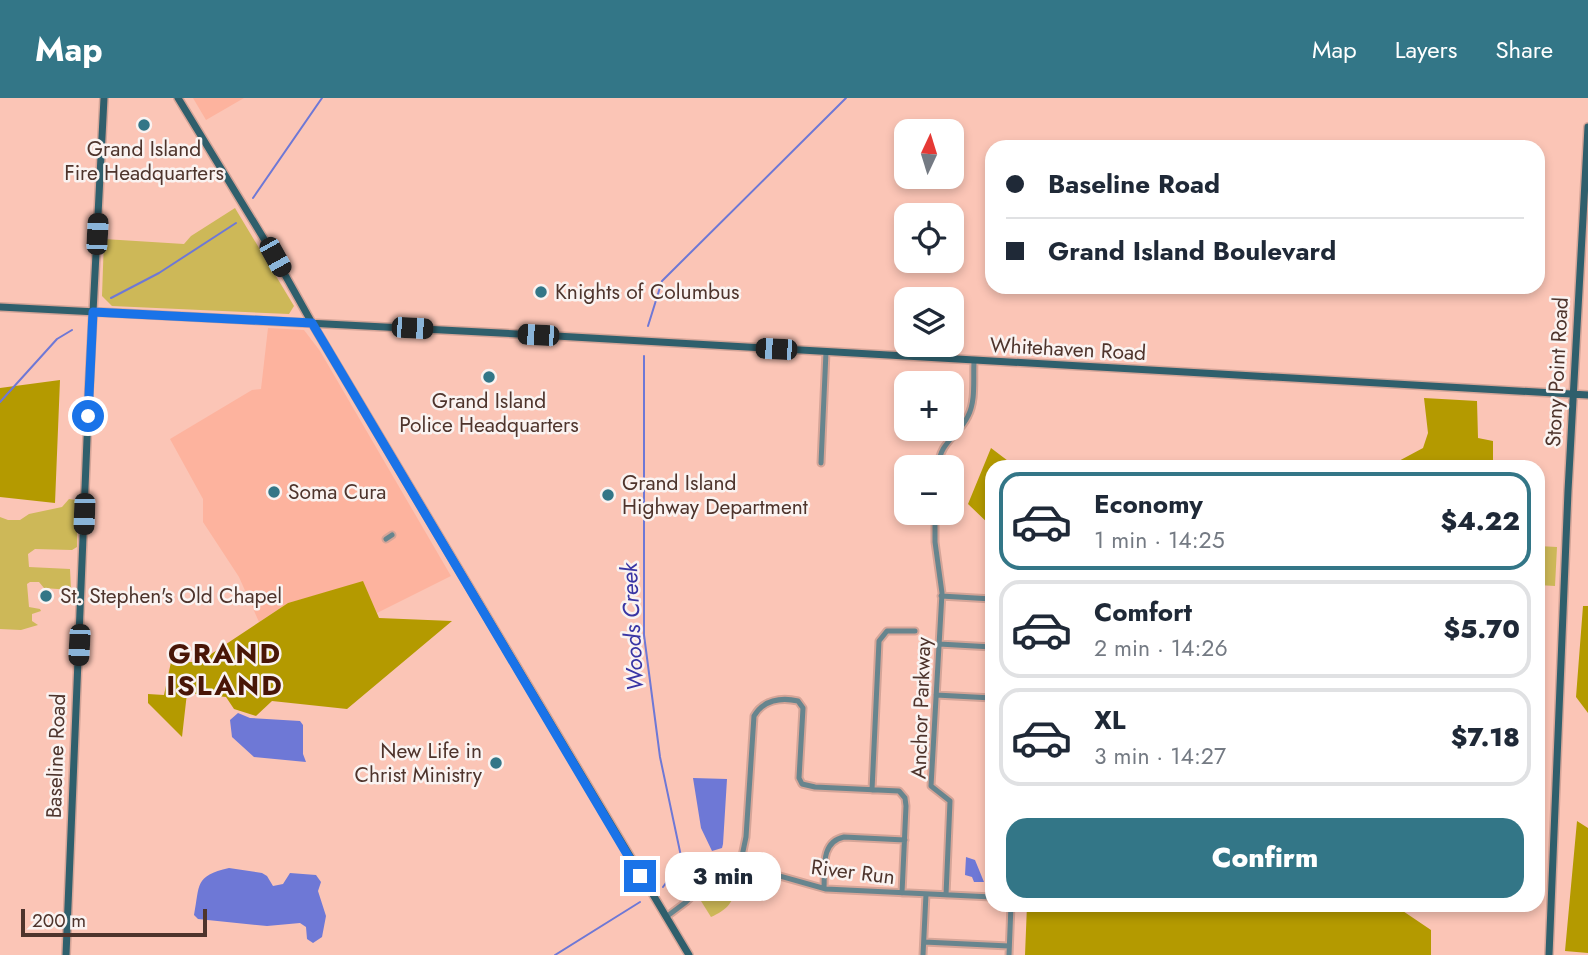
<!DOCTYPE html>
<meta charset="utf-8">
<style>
:root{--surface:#fff;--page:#f2f2f3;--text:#1f2937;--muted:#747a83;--line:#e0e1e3;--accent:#337687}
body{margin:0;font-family:Jost,sans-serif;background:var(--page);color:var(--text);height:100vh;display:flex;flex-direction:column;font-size:26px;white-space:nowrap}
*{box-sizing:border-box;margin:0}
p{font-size:23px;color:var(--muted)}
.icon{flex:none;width:38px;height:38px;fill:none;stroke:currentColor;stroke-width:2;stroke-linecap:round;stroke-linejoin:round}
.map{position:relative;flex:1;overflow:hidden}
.side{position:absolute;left:985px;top:362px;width:560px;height:452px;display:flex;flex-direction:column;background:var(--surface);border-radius:21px;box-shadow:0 4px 10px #0003}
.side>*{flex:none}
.hud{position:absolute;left:985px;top:42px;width:560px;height:154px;border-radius:21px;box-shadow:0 4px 10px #0003;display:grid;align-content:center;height:154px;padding:0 21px;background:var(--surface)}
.needle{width:46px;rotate:4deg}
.fabs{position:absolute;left:894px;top:21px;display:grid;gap:14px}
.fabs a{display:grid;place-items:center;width:70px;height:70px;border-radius:14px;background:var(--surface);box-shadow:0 4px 10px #0003;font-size:35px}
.scale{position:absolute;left:21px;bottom:18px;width:186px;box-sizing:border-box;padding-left:7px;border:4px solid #4e342c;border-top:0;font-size:19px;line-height:24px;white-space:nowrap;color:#4e342c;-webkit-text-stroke:5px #faf3f1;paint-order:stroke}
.end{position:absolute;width:32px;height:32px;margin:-16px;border:9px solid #1a73e8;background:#fff;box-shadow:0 0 0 4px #fff}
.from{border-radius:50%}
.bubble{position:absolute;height:49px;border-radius:21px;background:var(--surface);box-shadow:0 4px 10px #0003;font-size:23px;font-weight:800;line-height:49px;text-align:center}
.car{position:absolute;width:21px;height:42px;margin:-21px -10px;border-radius:9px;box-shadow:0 0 5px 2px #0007;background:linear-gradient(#222 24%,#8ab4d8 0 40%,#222 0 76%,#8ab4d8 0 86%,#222 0)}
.hud b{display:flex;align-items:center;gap:24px;height:66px;font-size:26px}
.hud b+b{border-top:2px solid var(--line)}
.hud i{width:18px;height:18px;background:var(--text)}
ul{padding:12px 0 0;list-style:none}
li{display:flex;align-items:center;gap:21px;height:98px;margin:0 14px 10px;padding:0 7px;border:4px solid var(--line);border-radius:21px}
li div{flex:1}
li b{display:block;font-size:26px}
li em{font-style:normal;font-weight:800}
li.active{border-color:var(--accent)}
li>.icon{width:63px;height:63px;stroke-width:1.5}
.action{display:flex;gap:14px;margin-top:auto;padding:14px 21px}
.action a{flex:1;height:80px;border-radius:21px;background:var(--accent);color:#fff;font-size:28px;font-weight:800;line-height:80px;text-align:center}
header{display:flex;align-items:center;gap:42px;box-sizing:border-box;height:98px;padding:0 35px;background:var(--accent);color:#fff}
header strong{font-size:33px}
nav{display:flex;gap:38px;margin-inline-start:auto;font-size:24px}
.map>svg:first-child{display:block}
</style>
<header>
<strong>Map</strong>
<nav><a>Map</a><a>Layers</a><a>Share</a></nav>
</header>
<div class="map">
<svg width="1588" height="857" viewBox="0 0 1588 857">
<rect width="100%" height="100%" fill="#fbc5b6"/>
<!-- built -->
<path fill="#fdb39e" d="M193 0H244L206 22Z
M268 230 304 232 320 253 451 478 377 515 363 484 288 505 259 524 239 479 203 424V401L170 341 252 292 261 291Z"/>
<!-- green -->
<path fill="#cdb858" d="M235 110 294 208 289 216 112 208 102 198 104 141 184 146 191 138Z
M69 401 76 402 78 405 77 449 72 452 35 451 28 456 29 469 70 471 71 492 44 490 39 484H30L27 486 29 509 40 511 41 513 32 516V523L38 527 21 532 0 531V419L8 422H20L29 416 62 409Z
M1538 448 1557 449 1555 488 1538 487Z
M726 784 737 787C733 805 727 812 711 819L701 803Z"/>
<!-- forest -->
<path fill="#b49a00" d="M60 282 55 405 0 399V290Z
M1424 300 1477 303 1478 340 1493 343V365L1483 369H1394L1395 365 1423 350 1428 335Z
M991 350 1016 369H992V429L968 406Z
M363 483 379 520 452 523 347 611 272 603 256 618 234 611 226 599 187 595 182 639 148 605V596L164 597 171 564H199L288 505Z
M1583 508H1588V615L1576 599Z
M1577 723 1588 730V855L1565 853Z
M1027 807H1394L1431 832V857H1025Z"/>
<!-- water -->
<path fill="#6e78d6" d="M238 615 250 620 300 623 303 627V656L306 664 254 659 232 639 230 622Z
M693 680 727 681 723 746 722 750 712 753 701 730Z
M966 759 975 762 984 784H974L972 779 965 777Z
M229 770 262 775 267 778 273 788 283 786 290 775 316 777 321 784 318 793 326 818 322 839 313 845 307 841 306 829 300 825 267 828 198 821 194 817C200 787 194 778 229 770Z"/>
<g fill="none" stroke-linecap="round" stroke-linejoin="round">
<!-- stream -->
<path stroke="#6e78d6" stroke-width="2" d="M253 100 322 0
M111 200 159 175 236 125
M648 228 662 183 846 0
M644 258V537L660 659 682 763 663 789
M0 304 57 241 72 232
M555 857 640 804"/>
<!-- street casing -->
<g stroke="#d5a598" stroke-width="9">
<path id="street" d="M821 365 826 254
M938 369C940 343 958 339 968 318 976 303 973 281 974 264
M935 415V444L942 495 931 688 950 703 946 797
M386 441 392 437
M941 498 992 501
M939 546 992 549
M936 597 992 600
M872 692 879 543 887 533H915
M737 766 826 791 992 799
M824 790C825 771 820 744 844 739L905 742
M666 819 686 804 705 786 738 765 742 758 746 739 754 618C763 602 781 599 798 603L803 610 799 680 802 686 815 689 899 693 905 700 906 708 902 795
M924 844 1009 848
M923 857 926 796
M1009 857 1011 807"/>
</g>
<!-- secondary casing -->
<g stroke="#d5a598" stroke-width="10">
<path id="secondary" d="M178 0 275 159 312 225 689 857
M0 209 556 238 1588 297
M66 857 89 292 104 0
M1549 857 1568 393 1588 29"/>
</g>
<!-- street -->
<use href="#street" stroke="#67858e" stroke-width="5"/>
<!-- secondary -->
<use href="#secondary" stroke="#2f5f6c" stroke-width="7"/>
</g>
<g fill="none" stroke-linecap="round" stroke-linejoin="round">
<!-- route -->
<path stroke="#1a73e8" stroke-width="9" d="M88 318 93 214 312 225 640 778"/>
</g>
<!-- markers -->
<g fill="#337687" stroke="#faf3f1" stroke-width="2.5">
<circle cx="144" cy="27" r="7"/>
<circle cx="541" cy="194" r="7"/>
<circle cx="489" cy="279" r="7"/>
<circle cx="274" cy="394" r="7"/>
<circle cx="608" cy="397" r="7"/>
<circle cx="46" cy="498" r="7"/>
<circle cx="496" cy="665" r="7"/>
</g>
<g text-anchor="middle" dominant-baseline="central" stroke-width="5" stroke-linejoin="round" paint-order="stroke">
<!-- poi labels -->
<g font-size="21" fill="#4e342c" stroke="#faf3f1" text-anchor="start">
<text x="144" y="51" text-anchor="middle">Grand Island<tspan x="144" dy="24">Fire Headquarters</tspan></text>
<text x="555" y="194">Knights of Columbus</text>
<text x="489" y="303" text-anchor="middle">Grand Island<tspan x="489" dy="24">Police Headquarters</tspan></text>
<text x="622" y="385">Grand Island<tspan x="622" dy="24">Highway Department</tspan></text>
<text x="288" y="394">Soma Cura</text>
<text x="60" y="498">St. Stephen's Old Chapel</text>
<text x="482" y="653" text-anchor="end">New Life in<tspan x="482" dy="24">Christ Ministry</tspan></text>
</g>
<!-- street labels -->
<g font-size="21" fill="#4e342c" stroke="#faf3f1">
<text transform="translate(1068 251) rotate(3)">Whitehaven Road</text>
<text transform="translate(1557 274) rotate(-87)">Stony Point Road</text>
<text transform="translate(921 610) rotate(-88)">Anchor Parkway</text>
<text transform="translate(56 658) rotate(-88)">Baseline Road</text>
<text transform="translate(853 774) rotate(7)">River Run</text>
</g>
<!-- water labels -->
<g font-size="23" font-style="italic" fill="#3935a4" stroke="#faf3f1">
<text transform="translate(632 529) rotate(-93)">Woods Creek</text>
</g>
<!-- district labels -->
<g font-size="28" font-weight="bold" letter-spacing="2" fill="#491607" stroke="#faf3f1">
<text x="225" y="555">GRAND<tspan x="225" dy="32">ISLAND</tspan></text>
</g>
</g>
</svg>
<div class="fabs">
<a><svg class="needle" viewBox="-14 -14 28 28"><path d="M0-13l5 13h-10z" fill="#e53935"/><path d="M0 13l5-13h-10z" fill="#747a83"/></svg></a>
<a><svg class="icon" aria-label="locate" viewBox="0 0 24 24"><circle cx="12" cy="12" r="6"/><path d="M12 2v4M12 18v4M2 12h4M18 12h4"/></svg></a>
<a><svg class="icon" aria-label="layers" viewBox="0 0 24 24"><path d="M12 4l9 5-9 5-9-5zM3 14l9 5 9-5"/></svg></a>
<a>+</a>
<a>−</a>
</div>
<div class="scale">200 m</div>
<i class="end from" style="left:88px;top:318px"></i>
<i class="end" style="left:640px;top:778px"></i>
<div class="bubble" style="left:665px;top:754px;width:116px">3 min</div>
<i class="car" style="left:97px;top:136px;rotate:3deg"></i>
<i class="car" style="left:275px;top:159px;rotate:151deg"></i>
<i class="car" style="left:412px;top:230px;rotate:93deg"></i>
<i class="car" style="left:538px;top:237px;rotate:273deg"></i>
<i class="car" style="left:776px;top:251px;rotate:273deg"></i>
<i class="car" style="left:84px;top:416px;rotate:182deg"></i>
<i class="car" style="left:79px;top:547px;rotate:183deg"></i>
<div class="hud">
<b><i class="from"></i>Baseline Road</b>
<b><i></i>Grand Island Boulevard</b>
</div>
<section class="side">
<ul>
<li class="active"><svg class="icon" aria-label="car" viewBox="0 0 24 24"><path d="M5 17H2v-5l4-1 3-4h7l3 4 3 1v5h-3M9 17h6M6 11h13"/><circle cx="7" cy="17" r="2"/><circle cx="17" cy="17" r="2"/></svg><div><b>Economy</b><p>1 min · 14:25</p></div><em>$4.22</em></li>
<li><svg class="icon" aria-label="car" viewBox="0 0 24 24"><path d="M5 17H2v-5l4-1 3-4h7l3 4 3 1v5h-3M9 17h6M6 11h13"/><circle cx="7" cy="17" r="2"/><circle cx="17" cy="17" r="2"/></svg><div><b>Comfort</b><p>2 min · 14:26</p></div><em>$5.70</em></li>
<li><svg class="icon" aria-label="car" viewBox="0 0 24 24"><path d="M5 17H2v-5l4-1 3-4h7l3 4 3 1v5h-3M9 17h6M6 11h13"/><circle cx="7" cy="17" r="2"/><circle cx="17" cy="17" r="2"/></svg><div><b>XL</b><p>3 min · 14:27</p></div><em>$7.18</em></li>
</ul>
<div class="action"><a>Confirm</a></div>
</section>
</div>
